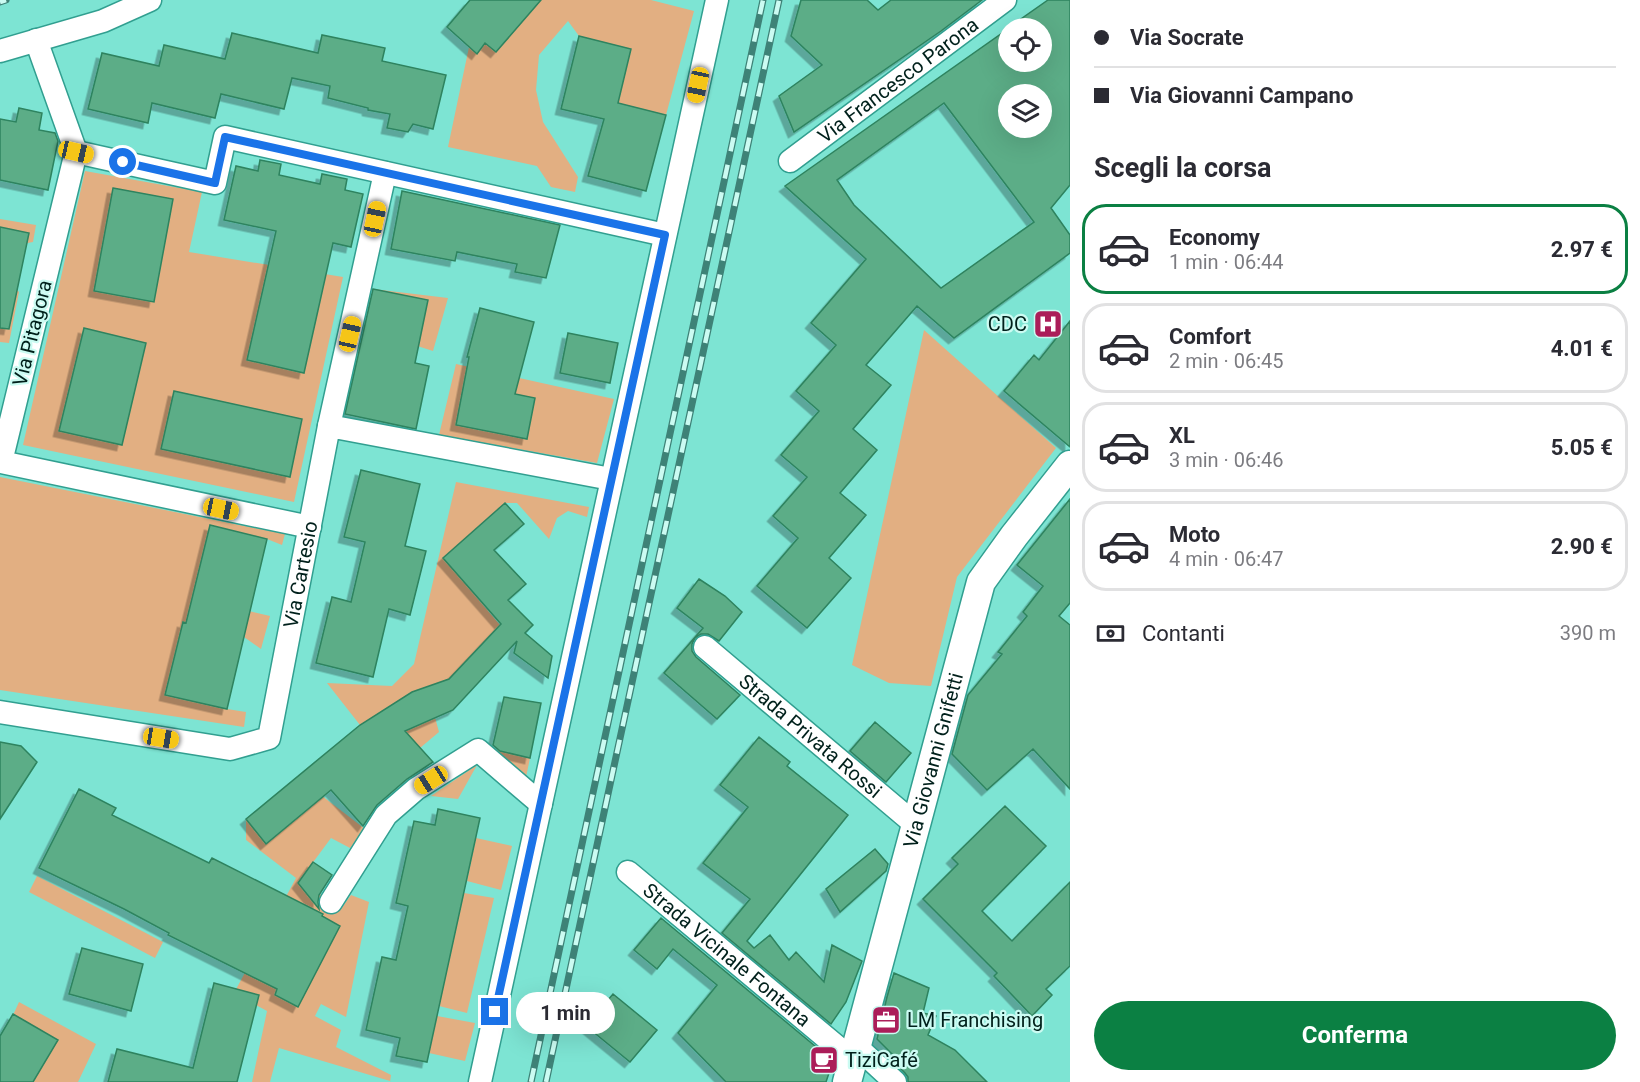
<!DOCTYPE html>
<html lang="it">
<meta charset="utf-8">
<style>
:root{--surface:#fff;--page:#f7f7f7;--text:#2b2b33;--muted:#7c7c81;--line:#e1e1e2;--accent:#0b8043}
body{margin:0;font-family:Roboto,sans-serif;background:var(--page);color:var(--text);height:100vh;display:flex;flex-direction:column;font-size:22px;white-space:nowrap}
*{box-sizing:border-box;margin:0}
p{font-size:20px;color:var(--muted)}
.icon{flex:none;width:33px;height:33px;fill:none;stroke:currentColor;stroke-width:2;stroke-linecap:round;stroke-linejoin:round}
.map{position:relative;flex:1;overflow:hidden}
.panel{display:flex;flex-direction:column;background:var(--surface);width:570px}
.panel>*{flex:none}
.banner{display:grid;align-content:center;height:132px;padding:0 24px;background:var(--surface)}
.tools{position:absolute;left:998px;top:18px;display:grid;gap:12px}
.tools a{display:grid;place-items:center;width:54px;height:54px;border-radius:50%;background:var(--surface);box-shadow:0 6px 24px #0002;font-size:30px}
.end{position:absolute;width:27px;height:27px;margin:-14px;border:8px solid #1a73e8;background:#fff;box-shadow:0 0 0 3px #fff}
.from{border-radius:50%}
.bubble{position:absolute;height:42px;border-radius:21px;background:var(--surface);box-shadow:0 6px 24px #0002;font-size:20px;font-weight:700;line-height:42px;text-align:center}
.car{position:absolute;width:18px;height:36px;margin:-18px -9px;border-radius:8px;box-shadow:0 0 4px 2px #0007;background:linear-gradient(#f5c518 24%,#345 0 40%,#f5c518 0 76%,#345 0 86%,#f5c518 0)}
.banner b{display:flex;align-items:center;gap:21px;height:57px;font-size:22px}
.banner b+b{border-top:2px solid var(--line)}
.banner i{width:15px;height:15px;background:var(--text)}
ul{padding:0;list-style:none}
li{display:flex;align-items:center;gap:18px;height:90px;margin:0 12px 9px;padding:0 12px;border:3px solid var(--line);border-radius:24px}
li div{flex:1}
li b{display:block;font-size:22px}
li em{font-style:normal;font-weight:700}
li.current{border-color:var(--accent)}
li>.icon{width:54px;height:54px;stroke-width:1.5}
h2{padding:0 24px;font-size:27px;line-height:72px}
.pay{display:flex;align-items:center;gap:15px;height:66px;padding:0 24px;font-size:22px}
.pay p{margin-inline-start:auto}
.action{display:flex;gap:12px;margin-top:auto;padding:12px 24px}
.action a{flex:1;height:69px;border-radius:36px;background:var(--accent);color:#fff;font-size:24px;font-weight:700;line-height:69px;text-align:center}
main{display:flex;flex:1;min-height:0}
.map>svg:first-child{display:block}
</style>
<main>
<div class="map">
<svg width="1070" height="1082" viewBox="0 0 1070 1082">
<defs>
<filter id="shadow"><feDropShadow dx="-5.5" dy="5.5" stdDeviation="0" flood-color="#0004"/></filter>
</defs>
<rect width="100%" height="100%" fill="#7de4d3"/>
<!-- green -->
<path fill="#e2af82" d="M541 0H651L694 11 666 115 618 103 631 49 579 36 568 21 539 55 536 90 543 122 578 177 575 192 551 187 537 166 448 147 469 47 477 54 485 43 496 52Z
M85 171 202 192 189 252 343 277 294 502 23 445Z
M0 219 36 225 33 242 0 248Z
M0 275H2L19 292 9 343 0 342Z
M373 289 448 298 433 351 364 329Z
M924 330 1056 448 957 577 931 686 889 683 852 665Z
M456 364 614 399 597 463 439 435Z
M0 477 285 534 282 545 267 539 249 611 270 616 261 649 244 637 227 709 246 712 244 727 0 690Z
M456 482 589 507 587 517 568 511 557 518 549 539 517 503H505L453 550 451 567 500 625 449 679 412 692 360 725 327 683 392 686 414 664Z
M433 710 439 732 395 769 375 744Z
M492 749 530 758 525 782Z
M477 765 458 799 431 796Z
M317 792 365 829 350 848 331 838 300 880 341 909 351 895 369 902 346 1017 321 1004 315 1016 341 1030 336 1047 391 1075 390 1082V1081L279 1048 270 1082H252L267 1011 234 993 296 878 246 840V819Z
M476 838 512 846 501 890 467 881Z
M37 876 163 942 155 958 29 892Z
M464 893 494 898 467 1013 439 1006Z
M19 1002 96 1044 78 1082H0V1044Z
M437 1016 475 1023 465 1061 429 1053Z"/>
<!-- building -->
<path fill="#5bad87" stroke="#2e835f" stroke-width="1.5" fill-rule="evenodd" filter="url(#shadow)" d="M470 0H541L496 52 485 43 477 54 447 27Z
M801 0H867L878 10 891 0H982L941 31 794 132 779 96 822 65 791 36Z
M1048 0H1070V185L1051 208 1070 235V253L954 338 917 306 866 365 891 385 853 429 877 450 840 493 866 515 829 558 851 578 807 628 757 586 798 538 773 516 807 477 781 455 819 411 796 391 836 345 811 323 866 259 785 186 1008 29V62H1041V28H1008ZM1008 94H1041V128H1008ZM944 103 1034 222 941 288 854 205 837 180Z
M232 33 318 53 322 35 385 48 382 61 446 75 433 129 413 124 408 132 387 128 390 114 368 110V108L328 98 330 86 292 78 284 109 221 94 215 118 152 103 148 123 88 109 102 53 159 66 164 45 225 59Z
M579 36 631 49 618 103 666 115 646 191 588 176 604 119 561 109Z
M19 108 42 113 39 130 55 133 58 141 48 190 0 180V119L16 122Z
M260 160 281 164 279 175 320 184 322 174 347 179 345 190 363 194 351 247 333 243 304 373 247 360 276 231 224 220 236 166 258 171Z
M113 188 173 199 154 302 94 291Z
M402 191 560 225 546 278 515 272 517 264 457 252 455 261 391 249Z
M0 227 29 233 9 329 0 328Z
M373 289 428 300 415 363 429 366 416 429 345 414Z
M480 308 534 322 515 394 535 398 527 439 456 425 469 357H467Z
M1070 321V447L1004 391 1034 355 1039 360Z
M84 328 146 343 122 445 59 431Z
M568 333 618 343 610 383 560 373Z
M174 391 302 419 290 477 161 449Z
M361 470 420 484 405 546 426 551 410 615 389 609 373 677 316 663 332 597 351 602 365 542 344 537Z
M1070 499V603L1059 616 1070 625V789L1033 749 987 790 952 754 968 695 1002 654 998 652 1027 616 1023 612 1043 586 1017 565Z
M505 503 524 524 494 550 526 584 508 600 533 625 525 633 552 656 548 678 514 653 517 641 453 710 405 731 433 762 407 779 377 805 363 826 331 790 266 844 246 819 360 725 412 692 449 679 501 624 443 558Z
M210 525 267 539 227 709 165 695 183 622 186 623Z
M699 579 725 596 742 612 719 641 708 634H701L695 638 692 644V651L696 657 740 695 717 719 664 673 703 628 677 608Z
M504 697 541 703 530 758 500 751 493 745Z
M875 722 911 753 886 782 850 751Z
M759 737 790 762 787 766 848 815 747 941 754 948 770 935 789 960 796 952 824 982 832 945 862 961 846 1002 831 1024 722 933 750 899 703 863 748 807 720 785Z
M0 742 21 746 37 762 0 819Z
M79 789 116 808 112 815 209 863 212 858 323 914 322 916 340 926 298 1007 275 995 277 989 168 935 169 933 124 909 39 868Z
M1005 806 1046 846 982 911 1012 941 1070 882V966L1046 989 1052 995 1032 1016 994 976 997 973 923 899 958 864 952 858Z
M438 809 480 818 427 1062 396 1056 400 1038 366 1030 382 957 396 960 408 906 396 903 414 821 435 825Z
M875 849 888 864 886 871 840 912 826 889Z
M313 862 332 875 319 895 318 902 319 909 298 883Z
M661 918 833 1061 826 1082H726L678 1033 717 985 673 949 657 969 634 950Z
M82 948 143 964 131 1011 69 994Z
M894 973 929 988 923 1013 936 1016 928 1035 955 1050 987 1082H908V1077L905 1073 898 1066 902 1064 877 1039 887 997Z
M214 983 259 995 237 1082H108L117 1049 193 1068Z
M613 994 657 1030 630 1062 586 1026Z
M13 1014 58 1040 33 1082H0V1036Z"/>
<g fill="none" stroke-linecap="round" stroke-linejoin="round">
<!-- minor casing -->
<g stroke="#319f90" stroke-width="25">
<g id="minor">
<path d="M36 40 76 152 1 462 310 527"/>
<path d="M0 51 103 21 150 0"/>
<path d="M76 152 215 183 225 137 665 235"/>
<path id="s1" d="M790 161 1005 0"/>
<path d="M329 426 385 173"/>
<path id="s2" d="M705 647 916 825"/>
<path id="s3" d="M0 712 230 749 269 738 329 426 611 479"/>
<path id="s4" d="M628 872 853 1060"/>
<path d="M331 902 386 815 416 789 478 750 541 804"/>
<path d="M857 1047 895 1082"/>
<path d="M480 1082 717 0"/>
</g>
</g>
<!-- tertiary casing -->
<g stroke="#319f90" stroke-width="31">
<g id="tertiary">
<path id="s5" d="M847 1082 981 582 1014 536 1070 465"/>
</g>
</g>
<!-- minor -->
<use href="#minor" stroke="#fff" stroke-width="22"/>
<!-- tertiary -->
<use href="#tertiary" stroke="#fff" stroke-width="28"/>
<!-- rail casing -->
<g stroke="#3e8277" stroke-width="7">
<path id="rail" d="M0 2 6 0
M531 1082 763 0
M546 1082 779 0"/>
</g>
<!-- rail -->
<use href="#rail" stroke="#cbfbf2" stroke-width="4.5" stroke-dasharray="14" stroke-linecap="butt"/>
</g>
<g fill="none" stroke-linecap="round" stroke-linejoin="round">
<!-- route -->
<path stroke="#1a73e8" stroke-width="8" d="M123 162 215 183 225 137 665 235 495 1012"/>
</g>
<!-- icons -->
<defs>
<g id="hospital-square" transform="scale(1.5)"><rect x="-9" y="-9" width="18" height="18" rx="4" fill="#ab1d59" stroke="#cbfbf2"/><path d="M-5-5h3v3.5h4V-5h3V5h-3V1.5h-4V5h-3Z" fill="#fff"/></g>
<g id="office-square" transform="scale(1.5)"><rect x="-9" y="-9" width="18" height="18" rx="4" fill="#ab1d59" stroke="#cbfbf2"/><path d="M-6-3h4V-5.5h4V-3h4V5H-6ZM-1-4.5V-3h2v-1.5ZM-6 0V1H6V0Z" fill="#fff"/></g>
<g id="cafe-square" transform="scale(1.5)"><rect x="-9" y="-9" width="18" height="18" rx="4" fill="#ab1d59" stroke="#cbfbf2"/><path d="M-5.5-4.5H6V0H3Q3 3.5 0 3.5H-2.5Q-5.5 3.5-5.5 0ZM3-3.2v2h1.7v-2ZM-6 4.5H4V6H-6Z" fill="#fff"/></g>
</defs>
<g fill-rule="evenodd">
<use href="#hospital-square" x="1048" y="324"/>
<use href="#office-square" x="886" y="1020"/>
<use href="#cafe-square" x="824" y="1060"/>
</g>
<g text-anchor="middle" dominant-baseline="central" stroke-width="4.5" stroke-linejoin="round" paint-order="stroke">
<!-- street labels -->
<g font-size="20" fill="#00201b" stroke="#cbfbf2">
<text stroke="none"><textPath href="#s1" startOffset="135">Via Francesco Parona</textPath></text>
<text transform="translate(32 333) rotate(-76)">Via Pitagora</text>
<text stroke="none"><textPath href="#s3" startOffset="440">Via Cartesio</textPath></text>
<text stroke="none"><textPath href="#s2" startOffset="138">Strada Privata Rossi</textPath></text>
<text stroke="none"><textPath href="#s5" startOffset="333">Via Giovanni Gnifetti</textPath></text>
<text stroke="none"><textPath href="#s4" startOffset="129">Strada Vicinale Fontana</textPath></text>
</g>
<!-- poi labels -->
<g font-size="20" fill="#00201b" stroke="#cbfbf2" text-anchor="start">
<text x="1027" y="324" text-anchor="end">CDC</text>
<text x="907" y="1020">LM Franchising</text>
<text x="845" y="1060">TiziCafé</text>
</g>
</g>
</svg>
<div class="tools">
<a><svg class="icon" aria-label="locate" viewBox="0 0 24 24"><circle cx="12" cy="12" r="6"/><path d="M12 2v4M12 18v4M2 12h4M18 12h4"/></svg></a>
<a><svg class="icon" aria-label="layers" viewBox="0 0 24 24"><path d="M12 4l9 5-9 5-9-5zM3 14l9 5 9-5"/></svg></a>
</div>
<i class="end from" style="left:123px;top:162px"></i>
<i class="end" style="left:495px;top:1012px"></i>
<div class="bubble" style="left:516px;top:992px;width:99px">1 min</div>
<i class="car" style="left:698px;top:85px;rotate:192deg"></i>
<i class="car" style="left:76px;top:152px;rotate:103deg"></i>
<i class="car" style="left:375px;top:219px;rotate:12deg"></i>
<i class="car" style="left:350px;top:334px;rotate:13deg"></i>
<i class="car" style="left:221px;top:509px;rotate:102deg"></i>
<i class="car" style="left:161px;top:738px;rotate:99deg"></i>
<i class="car" style="left:431px;top:780px;rotate:238deg"></i>
</div>
<section class="panel">
<div class="banner">
<b><i class="from"></i>Via Socrate</b>
<b><i></i>Via Giovanni Campano</b>
</div>
<h2>Scegli la corsa</h2>
<ul>
<li class="current"><svg class="icon" aria-label="car" viewBox="0 0 24 24"><path d="M5 17H2v-5l4-1 3-4h7l3 4 3 1v5h-3M9 17h6M6 11h13"/><circle cx="7" cy="17" r="2"/><circle cx="17" cy="17" r="2"/></svg><div><b>Economy</b><p>1 min · 06:44</p></div><em>2.97 €</em></li>
<li><svg class="icon" aria-label="car" viewBox="0 0 24 24"><path d="M5 17H2v-5l4-1 3-4h7l3 4 3 1v5h-3M9 17h6M6 11h13"/><circle cx="7" cy="17" r="2"/><circle cx="17" cy="17" r="2"/></svg><div><b>Comfort</b><p>2 min · 06:45</p></div><em>4.01 €</em></li>
<li><svg class="icon" aria-label="car" viewBox="0 0 24 24"><path d="M5 17H2v-5l4-1 3-4h7l3 4 3 1v5h-3M9 17h6M6 11h13"/><circle cx="7" cy="17" r="2"/><circle cx="17" cy="17" r="2"/></svg><div><b>XL</b><p>3 min · 06:46</p></div><em>5.05 €</em></li>
<li><svg class="icon" aria-label="car" viewBox="0 0 24 24"><path d="M5 17H2v-5l4-1 3-4h7l3 4 3 1v5h-3M9 17h6M6 11h13"/><circle cx="7" cy="17" r="2"/><circle cx="17" cy="17" r="2"/></svg><div><b>Moto</b><p>4 min · 06:47</p></div><em>2.90 €</em></li>
</ul>
<div class="pay"><svg class="icon" aria-label="cash" viewBox="0 0 24 24"><path d="M3 7h18v10H3z"/><circle cx="12" cy="12" r="2"/></svg>Contanti<p>390 m</p></div>
<div class="action"><a>Conferma</a></div>
</section>
</main>
